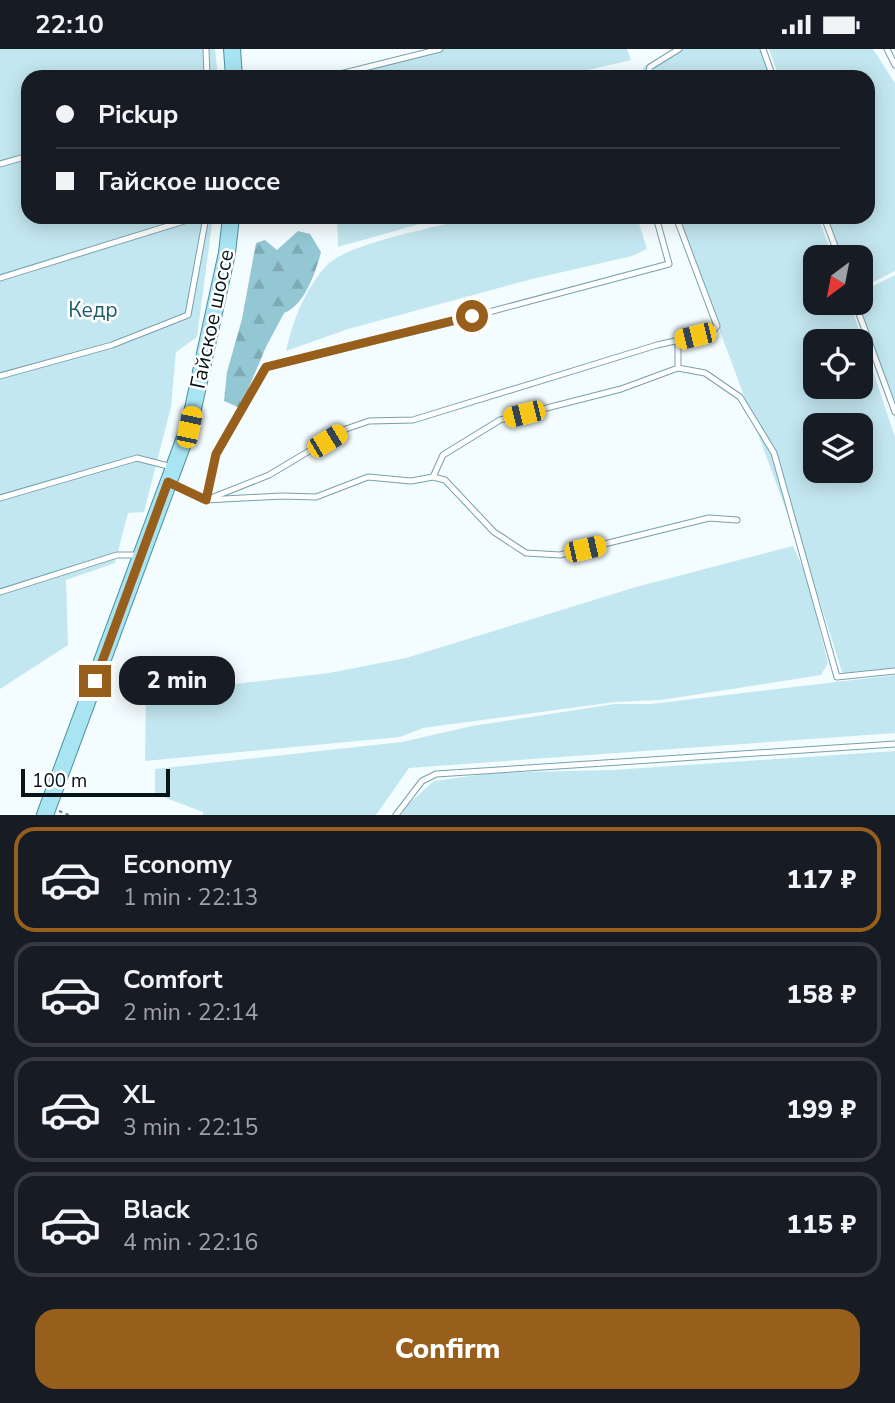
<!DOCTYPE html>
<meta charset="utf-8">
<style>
:root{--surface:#171b24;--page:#242831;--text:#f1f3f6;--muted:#9ea1a6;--line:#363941;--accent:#985f1c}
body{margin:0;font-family:"Nunito Sans",sans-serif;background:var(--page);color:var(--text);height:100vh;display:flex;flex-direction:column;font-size:26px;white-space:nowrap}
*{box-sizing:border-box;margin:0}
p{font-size:23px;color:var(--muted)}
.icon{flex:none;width:38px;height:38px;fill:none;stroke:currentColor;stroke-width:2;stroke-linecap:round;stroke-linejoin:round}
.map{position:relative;height:766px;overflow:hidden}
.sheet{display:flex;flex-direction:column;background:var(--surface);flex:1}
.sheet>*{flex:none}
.guide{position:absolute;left:21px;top:21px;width:854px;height:154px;border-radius:21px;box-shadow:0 4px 18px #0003;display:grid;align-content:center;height:154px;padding:0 35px;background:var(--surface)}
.needle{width:46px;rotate:212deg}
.tools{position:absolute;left:803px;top:196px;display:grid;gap:14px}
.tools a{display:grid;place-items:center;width:70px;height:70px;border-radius:14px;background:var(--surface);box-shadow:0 4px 18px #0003;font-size:35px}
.scale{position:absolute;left:21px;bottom:18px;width:149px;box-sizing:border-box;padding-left:7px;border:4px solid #041418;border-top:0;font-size:19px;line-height:24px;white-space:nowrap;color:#041418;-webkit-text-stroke:5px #fff;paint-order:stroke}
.end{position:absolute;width:32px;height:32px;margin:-16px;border:9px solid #985f1c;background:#fff;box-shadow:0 0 0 4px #fff}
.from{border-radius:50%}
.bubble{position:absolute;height:49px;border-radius:21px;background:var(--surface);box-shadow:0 4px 18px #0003;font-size:23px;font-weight:800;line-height:49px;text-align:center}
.car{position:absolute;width:21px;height:42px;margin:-21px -10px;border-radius:9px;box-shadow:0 0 5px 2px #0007;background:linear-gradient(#f5c518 24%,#345 0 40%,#f5c518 0 76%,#345 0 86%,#f5c518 0)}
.guide b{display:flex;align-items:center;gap:24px;height:66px;font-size:26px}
.guide b+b{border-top:2px solid var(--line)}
.guide i{width:18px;height:18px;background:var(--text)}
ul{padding:12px 0 0;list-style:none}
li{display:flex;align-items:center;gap:21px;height:105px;margin:0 14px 10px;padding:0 21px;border:4px solid var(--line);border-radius:21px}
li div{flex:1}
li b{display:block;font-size:26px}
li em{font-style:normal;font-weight:800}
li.current{border-color:var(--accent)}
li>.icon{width:63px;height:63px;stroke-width:1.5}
.cta{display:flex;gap:14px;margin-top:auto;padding:14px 35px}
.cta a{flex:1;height:80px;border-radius:21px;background:var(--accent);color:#fff;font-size:28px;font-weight:800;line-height:80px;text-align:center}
.status{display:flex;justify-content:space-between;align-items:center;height:49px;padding:0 35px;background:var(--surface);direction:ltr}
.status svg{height:19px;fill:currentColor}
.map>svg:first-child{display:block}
</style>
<div class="status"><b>22:10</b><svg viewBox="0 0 49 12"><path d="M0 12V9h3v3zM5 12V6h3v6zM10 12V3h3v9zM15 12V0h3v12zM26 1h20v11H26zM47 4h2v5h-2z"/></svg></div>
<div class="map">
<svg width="895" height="766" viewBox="0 0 895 766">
<defs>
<pattern id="forest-firs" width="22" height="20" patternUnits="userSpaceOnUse" patternTransform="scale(1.75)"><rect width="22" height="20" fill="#93c7d4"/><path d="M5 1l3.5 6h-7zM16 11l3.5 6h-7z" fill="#7daab5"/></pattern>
</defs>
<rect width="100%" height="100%" fill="#f3fcfe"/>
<!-- forest -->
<path fill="url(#forest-firs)" d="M298 182 310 185 321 203C316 223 304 257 284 264L266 298 240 359 224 352 227 323 242 270 256 194 265 191 277 201Z"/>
<!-- green -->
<path fill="#c3e7f0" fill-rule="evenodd" d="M0 0H215L218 28H28V168H213L197 288 176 303 171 358 144 463 128 464 115 514 66 531 68 596 0 640Z
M442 0H627L631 11 579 23 569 28H336Z
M672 0H760L772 28H638L645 17Z
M769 0H873L895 34V222L861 239V208H841L827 168H868V28H779Z
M337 168H444L338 198Z
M475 168H637L647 200 632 207 532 230 348 280 286 302C293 271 305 240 327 216 348 194 442 177 475 168Z
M678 168H818L833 208H816V254H850L895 388V620L843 626 820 553ZM816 292H861V338H816ZM816 376H861V422H816Z
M895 226V371L857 254H861V243Z
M793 497 806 526 828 614 821 626 661 651 615 653 423 679 400 688 145 712 146 642 192 640 329 624 406 609 636 538Z
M895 626V684L409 719 376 766H203V763L155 745V720L402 693 472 677 615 655H651Z
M895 702V766H401L406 757 434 732 493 724 612 721Z"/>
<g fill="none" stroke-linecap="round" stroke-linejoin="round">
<!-- lane casing -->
<g stroke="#76a1ac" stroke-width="7">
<path id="lane" d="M206 0 207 28
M763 0 773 28
M887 0 895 16
M328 28 440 0
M647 28 650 18 679 0
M0 115 28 107
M656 168 669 215 448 274 266 318 216 405 206 451 282 447 316 448 368 428 411 432 433 428 443 406 500 371 621 340 678 319V291
M824 168 839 208
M0 229 197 168
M855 254 895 363
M678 319 705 324 740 348 774 404 837 628 895 622
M0 327 112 296 188 266 206 168
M433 428 445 431 494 483 526 504 560 506 709 469 737 471
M171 435 206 451 269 426 346 380 369 372 413 371 657 296 711 284 717 277 676 168
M0 449 137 409 172 418
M0 543 117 506H139
M396 766 422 732 436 725 895 695"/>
</g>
<!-- primary casing -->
<g stroke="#4a90a0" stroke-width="18">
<path id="primary" d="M232 0 234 28
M45 766 189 378 227 204 231 168"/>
</g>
<!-- path -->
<path stroke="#717d81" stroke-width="2" stroke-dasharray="3.5 3.5" stroke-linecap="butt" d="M59 762 69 766"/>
<!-- lane -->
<use href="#lane" stroke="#fff" stroke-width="5"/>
<!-- primary -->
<use href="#primary" stroke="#a9e4f2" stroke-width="16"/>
</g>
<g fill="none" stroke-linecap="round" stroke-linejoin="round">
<!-- route -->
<path stroke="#985f1c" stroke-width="9" d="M95 632 168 433 206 451 216 405 266 318 472 267"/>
</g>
<g text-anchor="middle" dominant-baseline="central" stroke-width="5" stroke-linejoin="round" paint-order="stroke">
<!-- park labels -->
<g font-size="21" fill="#195d6c" stroke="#fff">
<text x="93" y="261">Кедр</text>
</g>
<!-- street labels -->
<g font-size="21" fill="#041418" stroke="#fff">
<text transform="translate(212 270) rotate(-78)">Гайское шоссе</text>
</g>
</g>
</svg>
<div class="tools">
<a><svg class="needle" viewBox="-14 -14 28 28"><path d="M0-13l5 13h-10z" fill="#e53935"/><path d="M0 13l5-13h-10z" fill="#9ea1a6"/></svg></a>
<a><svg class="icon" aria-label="locate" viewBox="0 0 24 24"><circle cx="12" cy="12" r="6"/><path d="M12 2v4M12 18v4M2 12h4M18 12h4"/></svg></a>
<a><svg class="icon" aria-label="layers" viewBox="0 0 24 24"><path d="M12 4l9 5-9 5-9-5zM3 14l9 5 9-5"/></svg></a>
</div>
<div class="scale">100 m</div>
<i class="end from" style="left:472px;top:267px"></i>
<i class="end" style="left:95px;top:632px"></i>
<div class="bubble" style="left:119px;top:607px;width:116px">2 min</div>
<i class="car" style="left:695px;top:287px;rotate:256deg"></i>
<i class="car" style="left:524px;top:365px;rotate:256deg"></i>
<i class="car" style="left:189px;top:378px;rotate:12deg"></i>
<i class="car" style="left:327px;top:392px;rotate:59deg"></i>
<i class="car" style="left:585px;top:500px;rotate:77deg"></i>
<div class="guide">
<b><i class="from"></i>Pickup</b>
<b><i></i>Гайское шоссе</b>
</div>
</div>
<section class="sheet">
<ul>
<li class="current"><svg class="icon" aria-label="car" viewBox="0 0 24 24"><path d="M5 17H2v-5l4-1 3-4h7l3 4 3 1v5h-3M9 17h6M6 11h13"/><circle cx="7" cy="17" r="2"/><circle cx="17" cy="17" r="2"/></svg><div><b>Economy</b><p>1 min · 22:13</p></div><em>117 ₽</em></li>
<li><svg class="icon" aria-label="car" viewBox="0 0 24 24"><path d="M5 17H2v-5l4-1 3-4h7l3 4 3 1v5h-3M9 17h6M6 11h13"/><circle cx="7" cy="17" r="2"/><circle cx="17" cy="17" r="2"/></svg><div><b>Comfort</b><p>2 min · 22:14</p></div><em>158 ₽</em></li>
<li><svg class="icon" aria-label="car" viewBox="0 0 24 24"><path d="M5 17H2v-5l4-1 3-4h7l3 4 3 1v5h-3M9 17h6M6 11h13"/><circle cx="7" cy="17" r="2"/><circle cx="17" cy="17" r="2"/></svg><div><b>XL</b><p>3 min · 22:15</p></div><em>199 ₽</em></li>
<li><svg class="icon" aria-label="car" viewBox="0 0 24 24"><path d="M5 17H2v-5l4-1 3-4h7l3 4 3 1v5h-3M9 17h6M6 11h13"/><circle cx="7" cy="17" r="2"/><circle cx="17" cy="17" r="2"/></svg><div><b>Black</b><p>4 min · 22:16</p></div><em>115 ₽</em></li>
</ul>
<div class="cta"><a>Confirm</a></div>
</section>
